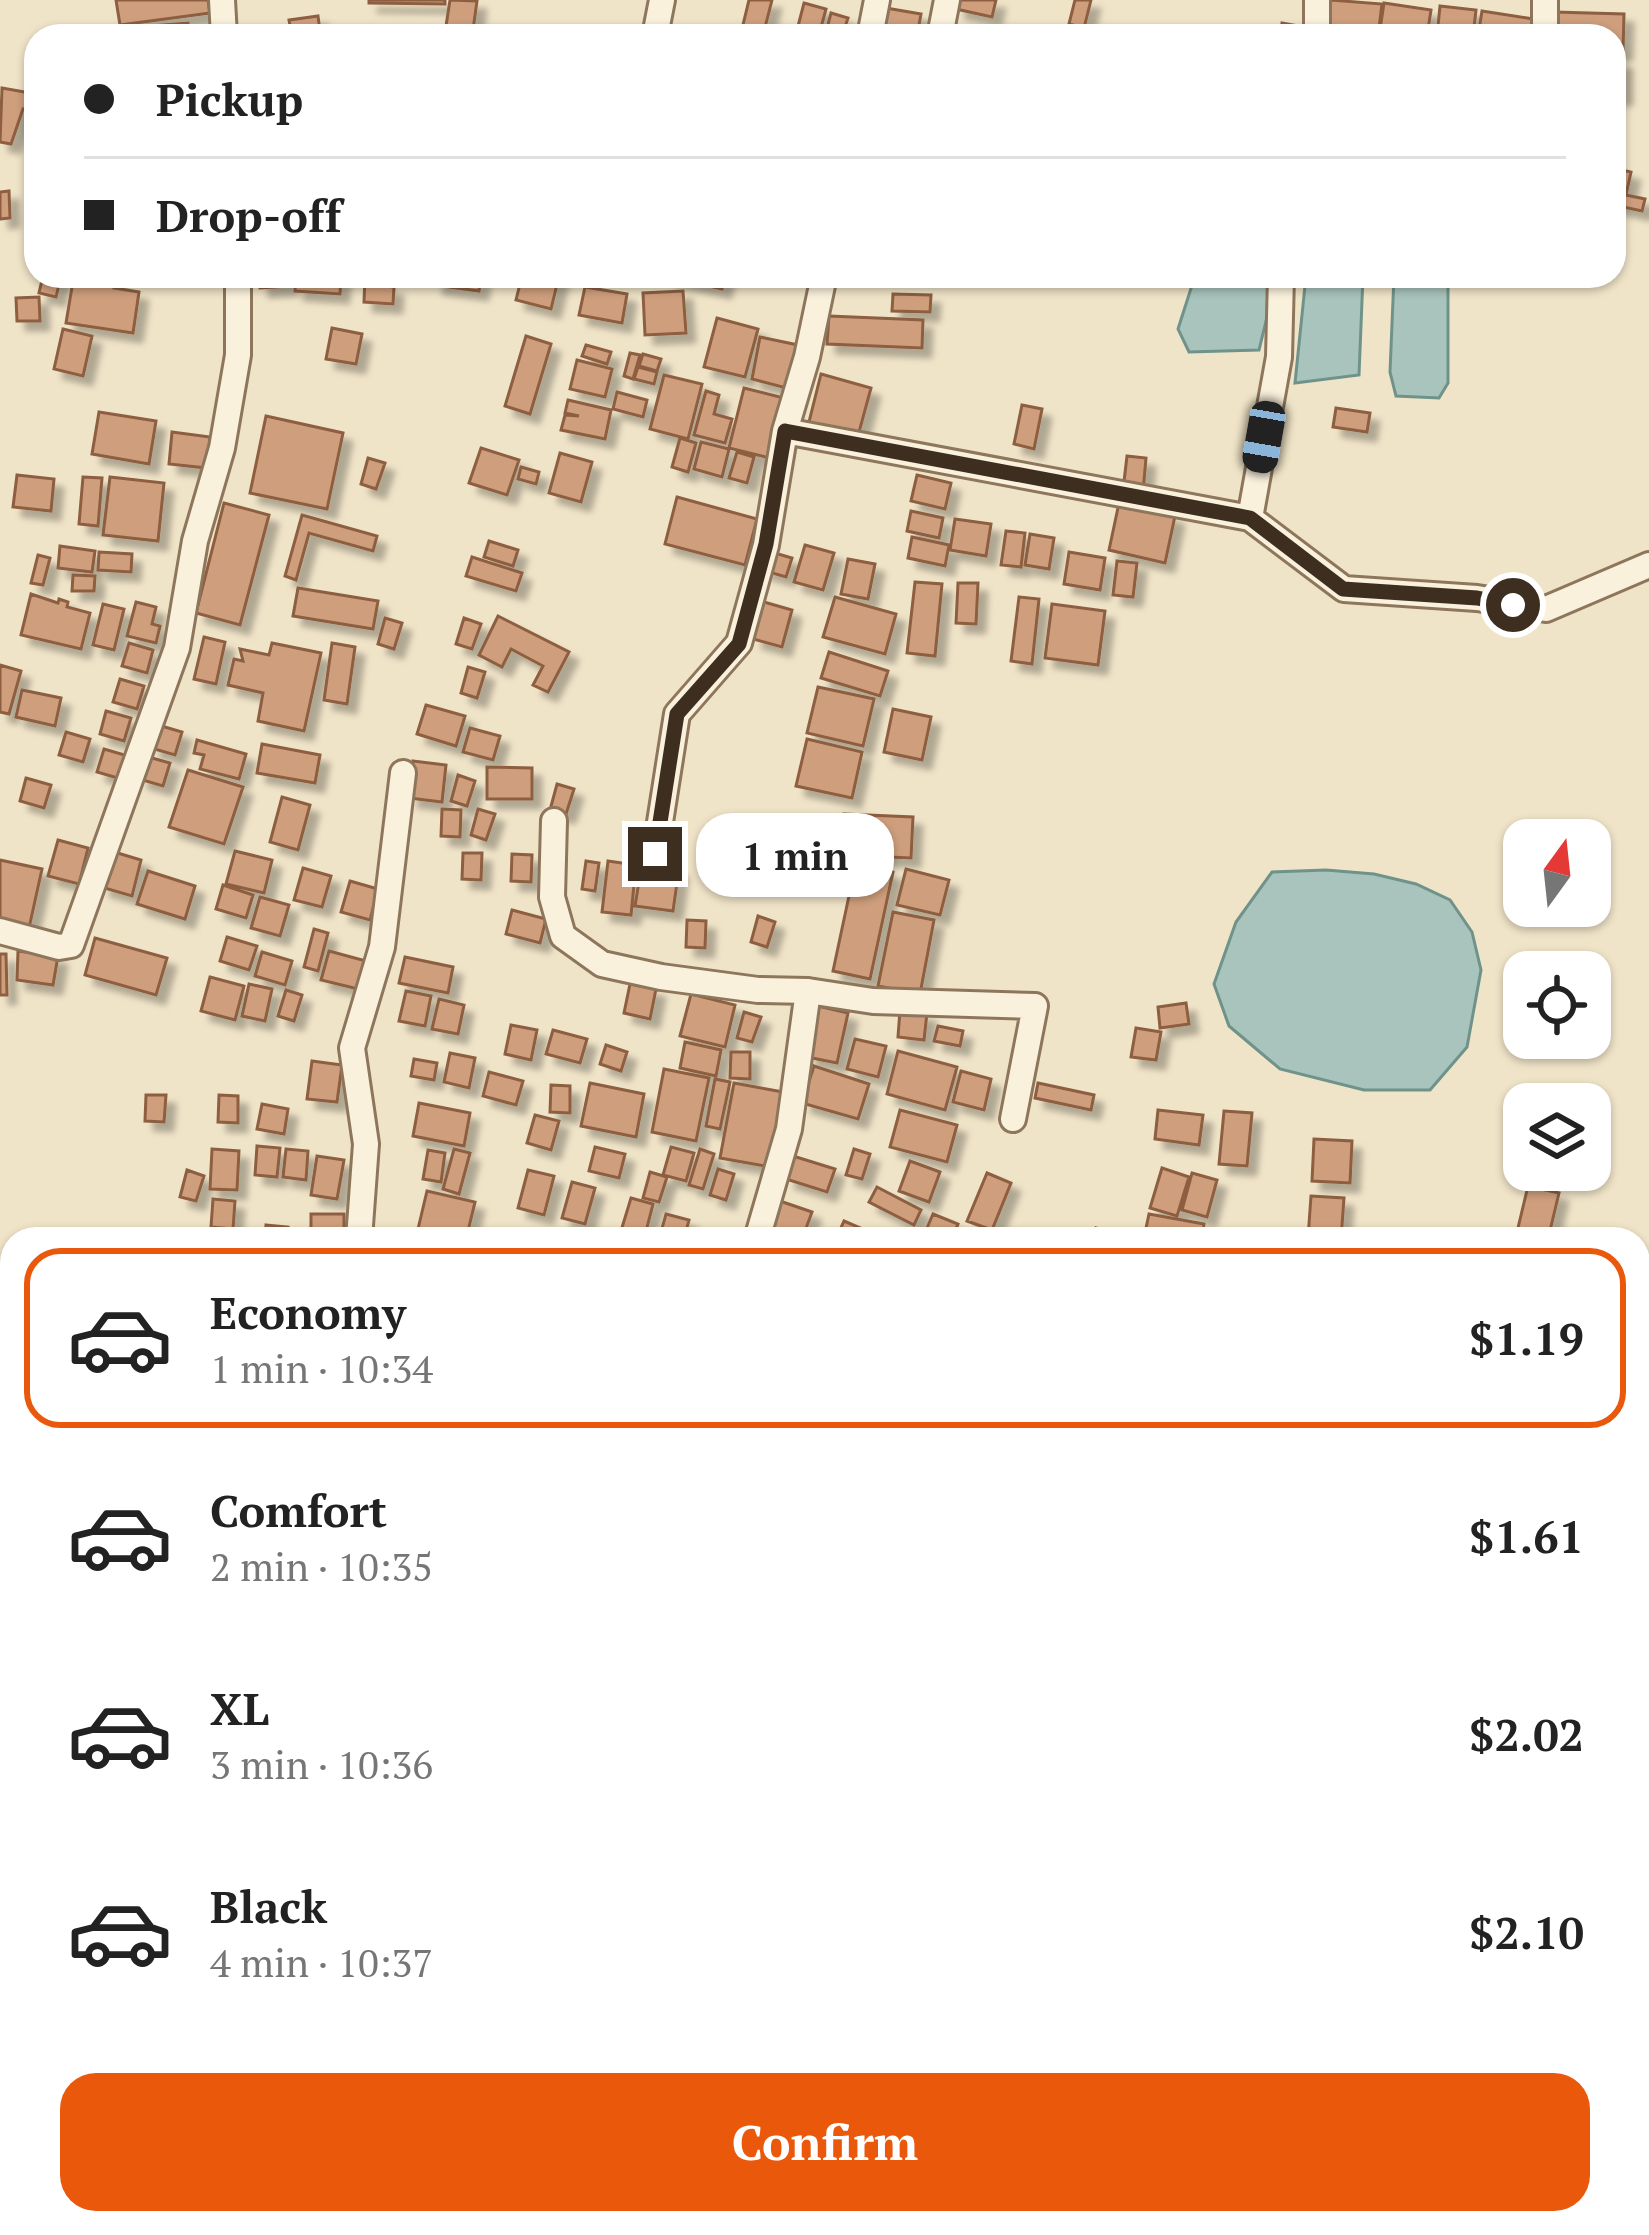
<!DOCTYPE html>
<meta charset="utf-8">
<style>
:root{--surface:#fff;--page:#f6f6f6;--text:#222;--muted:#767676;--line:#e0e0e0;--accent:#ea580c}
body{margin:0;font-family:"PT Serif",serif;background:var(--page);color:var(--text);height:100vh;display:flex;flex-direction:column;font-size:45px;white-space:nowrap}
*{box-sizing:border-box;margin:0}
p{font-size:39px;color:var(--muted)}
.icon{flex:none;width:66px;height:66px;fill:none;stroke:currentColor;stroke-width:2;stroke-linecap:round;stroke-linejoin:round}
.map{position:relative;flex:1;overflow:hidden}
.panel{position:absolute;left:0px;top:1227px;width:1650px;height:1008px;display:flex;flex-direction:column;background:var(--surface);border-radius:36px 36px 0 0;box-shadow:0 3px 9px #0004}
.panel>*{flex:none}
.hud{position:absolute;left:24px;top:24px;width:1602px;height:264px;border-radius:36px;box-shadow:0 3px 9px #0004;display:grid;align-content:center;height:264px;padding:0 60px;background:var(--surface)}
.needle{width:78px;rotate:15deg}
.buttons{position:absolute;left:1503px;top:819px;display:grid;gap:24px}
.buttons a{display:grid;place-items:center;width:108px;height:108px;border-radius:24px;background:var(--surface);box-shadow:0 3px 9px #0004;font-size:60px}
.end{position:absolute;width:54px;height:54px;margin:-27px;border:15px solid #3d2e20;background:#fff;box-shadow:0 0 0 6px #fff}
.from{border-radius:50%}
.bubble{position:absolute;height:84px;border-radius:36px;background:var(--surface);box-shadow:0 3px 9px #0004;font-size:39px;font-weight:700;line-height:84px;text-align:center}
.car{position:absolute;width:36px;height:72px;margin:-36px -18px;border-radius:15px;box-shadow:0 0 9px 3px #0007;background:linear-gradient(#222 24%,#8ab4d8 0 40%,#222 0 76%,#8ab4d8 0 86%,#222 0)}
.hud b{display:flex;align-items:center;gap:42px;height:114px;font-size:45px}
.hud b+b{border-top:3px solid var(--line)}
.hud i{width:30px;height:30px;background:var(--text)}
ul{padding:21px 0 0;list-style:none}
li{display:flex;align-items:center;gap:36px;height:180px;margin:0 24px 18px;padding:0 36px;border:6px solid transparent;border-radius:36px}
li div{flex:1}
li b{display:block;font-size:45px}
li em{font-style:normal;font-weight:700}
li.selected{border-color:var(--accent)}
li>.icon{width:108px;height:108px;stroke-width:1.5}
.primary-button{display:flex;gap:24px;margin-top:auto;padding:24px 60px}
.primary-button a{flex:1;height:138px;border-radius:36px;background:var(--accent);color:#fff;font-size:48px;font-weight:700;line-height:138px;text-align:center}
.map>svg:first-child{display:block}
</style>
<div class="map">
<svg width="1649" height="2235" viewBox="0 0 1649 2235">
<defs>
<filter id="shadow"><feDropShadow dx="9" dy="9" stdDeviation="3" flood-color="#0004"/></filter>
</defs>
<rect width="100%" height="100%" fill="#f0e4c8"/>
<!-- water -->
<path fill="#a9c4bc" stroke="#6f938a" stroke-width="3" d="M1195 276H1277L1259 350 1189 352 1178 329Z
M1306 276H1363L1359 375 1295 383Z
M1394 276H1448V383L1439 398 1396 396 1390 372Z
M1326 870 1374 874 1416 884 1450 900 1472 932 1481 970 1467 1047 1430 1090H1364L1280 1069 1229 1026 1214 984 1236 922 1272 872Z"/>
<!-- building -->
<path fill="#cf9f7d" stroke="#8d5f41" stroke-width="3" filter="url(#shadow)" d="M116 0H208L210 13 120 25Z
M369 0H445V4L369 3Z
M450 0 477 1 473 30 446 26Z
M749 0H772L763 35 742 29Z
M958 0H996L992 17 956 9Z
M1075 0H1091L1084 28 1069 24Z
M1331 0 1382 4 1378 36 1326 35Z
M804 3 826 9 819 35 797 30Z
M1384 3 1431 10 1427 36H1379Z
M1440 6 1476 10 1473 36H1437Z
M886 8 921 14 917 36H881Z
M1482 11 1540 20 1537 36H1478Z
M1554 12 1624 14 1623 51H1614V36H1554Z
M831 13 848 18 842 36H825Z
M318 16 320 31 340 28 342 36H264L291 31 289 20Z
M188 23 189 36H123V28Z
M1282 23 1309 28 1307 36H1280Z
M1614 60H1623V96H1614Z
M2 88 36 94V111L23 109 11 144 0 142Z
M1614 168 1631 172 1626 195 1645 199 1642 211 1614 205Z
M9 191 10 218 0 219V192Z
M43 276H61L56 297 39 293Z
M91 276H116L114 288 139 292 133 333 66 323 73 281 90 283Z
M259 276H289L290 286 260 288Z
M296 276H341L340 294 295 291Z
M365 276H383L382 286 394 287 393 304 364 302Z
M435 276 481 278 479 291 434 285Z
M522 276H559L551 309 516 300Z
M664 276H725L722 289Z
M585 287 627 294 622 323 579 315Z
M683 291 686 333 645 335 643 293Z
M893 294 931 295 930 312 892 311Z
M39 297 40 321H17L16 298Z
M829 316 923 320 922 348 827 344Z
M717 318 758 329 745 377 704 367Z
M332 328 362 334 356 364 326 359Z
M63 329 92 336 83 376 54 369Z
M526 336 551 344 530 414 505 406Z
M760 337 798 345 790 389 752 379Z
M586 345 611 352 607 364 582 356Z
M630 353 640 355 633 379 624 376Z
M643 354 661 359 657 371 639 366Z
M577 360 612 369 605 397 570 389Z
M638 367 657 372 654 384 634 379Z
M821 374 871 388 858 436 809 422Z
M664 375 702 384 688 439 650 429Z
M744 388 792 400 778 460 729 448Z
M706 391 719 395 714 414 732 419 725 443 694 435Z
M617 392 647 400 643 417 613 409Z
M568 400 611 410 605 439 561 430 565 415 579 416 565 413Z
M1022 405 1042 409 1034 449 1014 444Z
M1336 408 1370 413 1367 432 1333 427Z
M99 412 156 421 149 464 92 454Z
M266 416 343 433 327 509 250 493Z
M172 432 210 437 207 468 169 464Z
M680 438 696 443 688 472 672 467Z
M701 442 729 449 722 477 694 469Z
M481 448 519 460 507 495 469 483Z
M737 452 754 457 747 483 729 478Z
M560 453 592 462 581 502 549 493Z
M1127 456 1146 458 1143 492 1123 490Z
M368 458 385 463 376 489 361 484Z
M521 467 539 472 536 484 518 479Z
M17 475 54 479 51 511 13 507Z
M917 475 951 483 945 509 911 501Z
M83 477 102 478 98 526 79 524Z
M110 477 164 483 158 541 103 535Z
M677 497 757 519 745 565 665 544Z
M224 503 269 515 240 625 196 613Z
M1119 503 1175 516 1165 563 1109 550Z
M911 511 943 518 939 538 907 531Z
M302 515 377 536 373 551 309 533 296 580 285 576Z
M955 519 991 524 986 556 950 550Z
M1006 531 1025 533 1021 567 1001 565Z
M1030 534 1054 538 1049 569 1025 565Z
M912 537 949 545 945 566 908 558Z
M489 541 518 550 513 566 484 557Z
M805 545 834 553 823 590 794 582Z
M60 546 95 551 92 572 58 568Z
M768 551 792 558 786 577 762 570Z
M99 552 132 554 131 572 98 570Z
M1069 552 1105 558 1100 590 1064 584Z
M38 555 50 558 43 585 31 583Z
M472 557 522 573 516 591 466 576Z
M848 559 875 564 868 599 841 594Z
M1117 561 1137 563 1133 597 1113 595Z
M73 575 95 576 94 591H72Z
M915 582 942 584 935 656 907 653Z
M958 583H978L976 624 956 623Z
M298 588 378 601 373 629 293 616Z
M31 594 58 603 59 599 68 602 67 607 90 613 81 649 21 635Z
M835 597 896 614 885 654 823 637Z
M1019 597 1039 599 1032 664 1011 661Z
M136 602 156 607 152 624 160 626 156 643 127 636Z
M764 602 792 610 782 647 753 639Z
M103 604 124 609 114 650 93 645Z
M1052 604 1105 611 1098 665 1045 658Z
M498 616 569 652 548 692 533 685 543 666 511 649 502 667 479 655Z
M385 618 402 623 394 649 378 644Z
M464 618 481 624 472 649 456 644Z
M204 637 225 642 216 684 194 679Z
M129 643 153 650 147 673 122 666Z
M272 643 321 653 304 731 258 721 263 693 228 685 234 659 243 661 240 649 269 655Z
M332 643 355 647 347 704 324 700Z
M829 652 888 671 880 696 821 678Z
M0 665 21 671 9 714 0 712Z
M468 667 485 672 477 698 461 693Z
M120 679 144 686 137 709 113 702Z
M818 687 874 699 863 746 807 733Z
M22 690 61 698 55 726 16 717Z
M426 705 465 716 456 746 417 734Z
M893 709 931 717 922 760 884 752Z
M106 711 131 718 124 741 100 734Z
M158 725 182 732 175 755 151 748Z
M470 728 500 736 493 760 463 752Z
M66 732 90 739 83 762 59 755Z
M807 739 862 752 852 798 796 786Z
M197 740 246 754 239 779 200 769 204 755 194 753Z
M262 744 320 755 315 783 257 773Z
M104 749 128 756 121 779 97 772Z
M145 756 170 763 163 786 139 779Z
M413 761 446 765 442 802 409 798Z
M487 767 532 768V799H487Z
M188 770 243 787 224 844 169 827Z
M458 775 475 781 467 806 451 801Z
M26 778 51 785 44 808 20 801Z
M557 784 574 789 566 814 550 810Z
M282 797 310 805 298 850 270 842Z
M442 809 461 810 460 837 441 836Z
M478 809 495 814 486 840 471 835Z
M844 814 913 817 911 858 843 855Z
M58 840 88 848 79 884 48 876Z
M111 851 141 860 132 896 101 887Z
M235 851 272 860 264 893 226 884Z
M463 853H482L481 880 462 879Z
M512 854 532 855 531 882 511 881Z
M0 860 42 869 29 928 0 922Z
M586 861 599 863 595 891 582 889Z
M608 861 636 865 631 915 602 912Z
M642 863 679 869 673 911 635 906Z
M856 863 893 872 870 979 833 971Z
M303 868 331 876 322 907 294 900Z
M906 869 949 880 940 915 897 905Z
M148 871 195 886 185 919 137 904Z
M350 881 378 889 370 920 341 912Z
M223 885 253 895 246 918 216 909Z
M260 897 289 905 280 936 251 928Z
M512 910 546 919 540 943 506 934Z
M893 912 934 920 920 994 878 986Z
M758 916 775 922 767 947 751 942Z
M687 920 706 921 705 948 686 947Z
M314 929 328 933 318 971 304 967Z
M227 937 257 946 249 970 220 961Z
M95 938 167 958 156 995 85 975Z
M18 951 58 956 53 985 17 980Z
M329 951 366 961 358 989 321 980Z
M262 952 292 961 285 985 255 976Z
M0 954H6L7 995H0Z
M405 957 453 967 448 993 399 983Z
M210 977 244 986 235 1020 201 1011Z
M249 984 272 989 265 1021 242 1016Z
M630 984 656 989 650 1019 624 1013Z
M286 990 302 995 294 1021 278 1016Z
M406 991 431 996 425 1026 399 1021Z
M691 994 735 1005 725 1047 680 1036Z
M439 999 464 1005 458 1034 432 1029Z
M1186 1003 1189 1024 1160 1028 1158 1007Z
M818 1006 848 1013 837 1063 807 1057Z
M900 1010 927 1013 924 1040 898 1037Z
M744 1012 761 1017 752 1042 737 1038Z
M511 1025 537 1030 531 1060 505 1054Z
M938 1026 963 1031 960 1046 934 1041Z
M1136 1028 1161 1032 1156 1060 1131 1057Z
M553 1030 587 1039 580 1063 546 1054Z
M855 1039 886 1046 878 1077 847 1069Z
M685 1042 721 1050 716 1076 680 1068Z
M606 1045 627 1052 621 1071 600 1064Z
M898 1051 957 1067 945 1110 887 1094Z
M731 1052H750V1079L730 1078Z
M450 1053 475 1058 469 1088 444 1082Z
M414 1059 437 1063 434 1080 411 1076Z
M312 1061 342 1065 337 1102 307 1099Z
M814 1066 869 1084 858 1119 802 1103Z
M664 1069 709 1078 696 1141 652 1132Z
M961 1071 991 1079 984 1110 953 1102Z
M489 1072 523 1081 516 1105 483 1096Z
M715 1079 730 1082 720 1129 706 1126Z
M590 1083 644 1094 636 1137 581 1126Z
M734 1083 783 1092 770 1167 720 1158Z
M1038 1083 1094 1095 1091 1110 1035 1098Z
M551 1085 570 1086V1113L550 1112Z
M146 1095H166L164 1122 145 1121Z
M219 1095 238 1096V1123L218 1122Z
M419 1103 470 1113 464 1146 413 1136Z
M262 1104 288 1109 284 1134 257 1129Z
M900 1110 957 1125 947 1162 890 1147Z
M1158 1110 1203 1115 1199 1145 1155 1139Z
M1224 1111 1252 1113 1247 1166 1219 1164Z
M535 1115 559 1121 551 1150 527 1143Z
M1314 1139 1352 1141 1350 1183 1312 1181Z
M257 1146 280 1148 277 1177 255 1175Z
M595 1147 625 1154 619 1178 589 1171Z
M671 1147 694 1153 686 1181 663 1175Z
M212 1149 239 1151 237 1190 210 1189Z
M286 1149 308 1151 306 1180 283 1177Z
M454 1149 470 1153 459 1194 443 1189Z
M700 1149 714 1154 703 1189 689 1185Z
M854 1149 870 1154 862 1179 846 1175Z
M428 1150 445 1153 441 1182 423 1179Z
M317 1156 344 1160 337 1199 311 1195Z
M793 1156 835 1169 827 1192 786 1179Z
M910 1161 940 1172 929 1202 899 1191Z
M1162 1168 1189 1177 1177 1216 1150 1208Z
M718 1169 734 1174 726 1200 710 1195Z
M187 1170 204 1176 196 1201 180 1197Z
M528 1170 554 1176 544 1215 518 1208Z
M650 1172 667 1177 659 1202 643 1198Z
M987 1173 1011 1183 992 1230 967 1221Z
M1192 1173 1217 1180 1207 1217 1182 1210Z
M572 1182 595 1188 585 1224 562 1218Z
M1528 1186 1559 1193 1548 1239 1517 1232Z
M877 1187 921 1210 914 1225 869 1202Z
M427 1191 475 1202 466 1239 418 1229Z
M1311 1196 1344 1198 1341 1239 1308 1238Z
M631 1198 653 1204 644 1239 620 1234Z
M213 1199 235 1201 233 1229 211 1227Z
M777 1200 812 1212 802 1239H763Z
M311 1214H344V1239H311Z
M666 1214 689 1220 684 1239H659Z
M933 1214 958 1224 952 1239 924 1235Z
M1149 1214 1204 1224 1202 1239 1145 1233Z
M844 1221 865 1230 862 1239H836Z
M266 1225 288 1227 287 1239H265Z
M1096 1228 1133 1239H1093Z
M6 1443 12 1445V1512L0 1508V1465Z
M0 1718 12 1719V1795L0 1794Z
M0 1980 12 1983V2004L0 2001Z
M0 2024 12 2026 8 2059 0 2058Z
M791 2223H865L862 2235H789Z"/>
<g fill="none" stroke-linecap="round" stroke-linejoin="round">
<!-- minor casing -->
<g stroke="#8d765c" stroke-width="30">
<path id="minor" d="M222 0 224 36
M655 36 662 0
M870 36 877 0
M940 36 947 0
M1317 36V0
M1545 36V0
M785 431 1250 518 1279 357 1281 276
M1250 518 1344 589 1477 598 1546 609 1649 565
M554 821 552 897 563 936 602 964 661 977 758 990 808 991
M655 854 677 714 739 643 766 545 785 431 807 357 824 276
M0 931 59 947 71 945 177 648 195 541 222 448 238 355V276
M359 1239 366 1144 352 1048 382 947 403 773
M757 1239 789 1129 808 991 873 1001 1035 1006 1013 1119
M1638 1323 1649 1320
M0 1682H12
M437 2223 491 2235
M195 2235 197 2223
M354 2235 357 2223
M606 2235V2223
M870 2235 872 2223
M1395 2235 1396 2223"/>
</g>
<!-- path -->
<path stroke="#8d765c" stroke-width="3" stroke-dasharray="9 6" stroke-linecap="butt" d="M1218 2223 1232 2235"/>
<!-- minor -->
<use href="#minor" stroke="#faf1dc" stroke-width="24"/>
</g>
<g fill="none" stroke-linecap="round" stroke-linejoin="round">
<!-- route -->
<path stroke="#3d2e20" stroke-width="15" d="M655 854 677 714 739 644 766 544 785 431 1250 518 1343 589 1477 598 1513 605"/>
</g>
</svg>
<div class="buttons">
<a><svg class="needle" viewBox="-14 -14 28 28"><path d="M0-13l5 13h-10z" fill="#e53935"/><path d="M0 13l5-13h-10z" fill="#767676"/></svg></a>
<a><svg class="icon" aria-label="locate" viewBox="0 0 24 24"><circle cx="12" cy="12" r="6"/><path d="M12 2v4M12 18v4M2 12h4M18 12h4"/></svg></a>
<a><svg class="icon" aria-label="layers" viewBox="0 0 24 24"><path d="M12 4l9 5-9 5-9-5zM3 14l9 5 9-5"/></svg></a>
</div>
<i class="end from" style="left:1513px;top:605px"></i>
<i class="end" style="left:655px;top:854px"></i>
<div class="bubble" style="left:696px;top:813px;width:198px">1 min</div>
<i class="car" style="left:1264px;top:437px;rotate:190deg"></i>
<div class="hud">
<b><i class="from"></i>Pickup</b>
<b><i></i>Drop-off</b>
</div>
<section class="panel">
<ul>
<li class="selected"><svg class="icon" aria-label="car" viewBox="0 0 24 24"><path d="M5 17H2v-5l4-1 3-4h7l3 4 3 1v5h-3M9 17h6M6 11h13"/><circle cx="7" cy="17" r="2"/><circle cx="17" cy="17" r="2"/></svg><div><b>Economy</b><p>1 min · 10:34</p></div><em>$1.19</em></li>
<li><svg class="icon" aria-label="car" viewBox="0 0 24 24"><path d="M5 17H2v-5l4-1 3-4h7l3 4 3 1v5h-3M9 17h6M6 11h13"/><circle cx="7" cy="17" r="2"/><circle cx="17" cy="17" r="2"/></svg><div><b>Comfort</b><p>2 min · 10:35</p></div><em>$1.61</em></li>
<li><svg class="icon" aria-label="car" viewBox="0 0 24 24"><path d="M5 17H2v-5l4-1 3-4h7l3 4 3 1v5h-3M9 17h6M6 11h13"/><circle cx="7" cy="17" r="2"/><circle cx="17" cy="17" r="2"/></svg><div><b>XL</b><p>3 min · 10:36</p></div><em>$2.02</em></li>
<li><svg class="icon" aria-label="car" viewBox="0 0 24 24"><path d="M5 17H2v-5l4-1 3-4h7l3 4 3 1v5h-3M9 17h6M6 11h13"/><circle cx="7" cy="17" r="2"/><circle cx="17" cy="17" r="2"/></svg><div><b>Black</b><p>4 min · 10:37</p></div><em>$2.10</em></li>
</ul>
<div class="primary-button"><a>Confirm</a></div>
</section>
</div>
